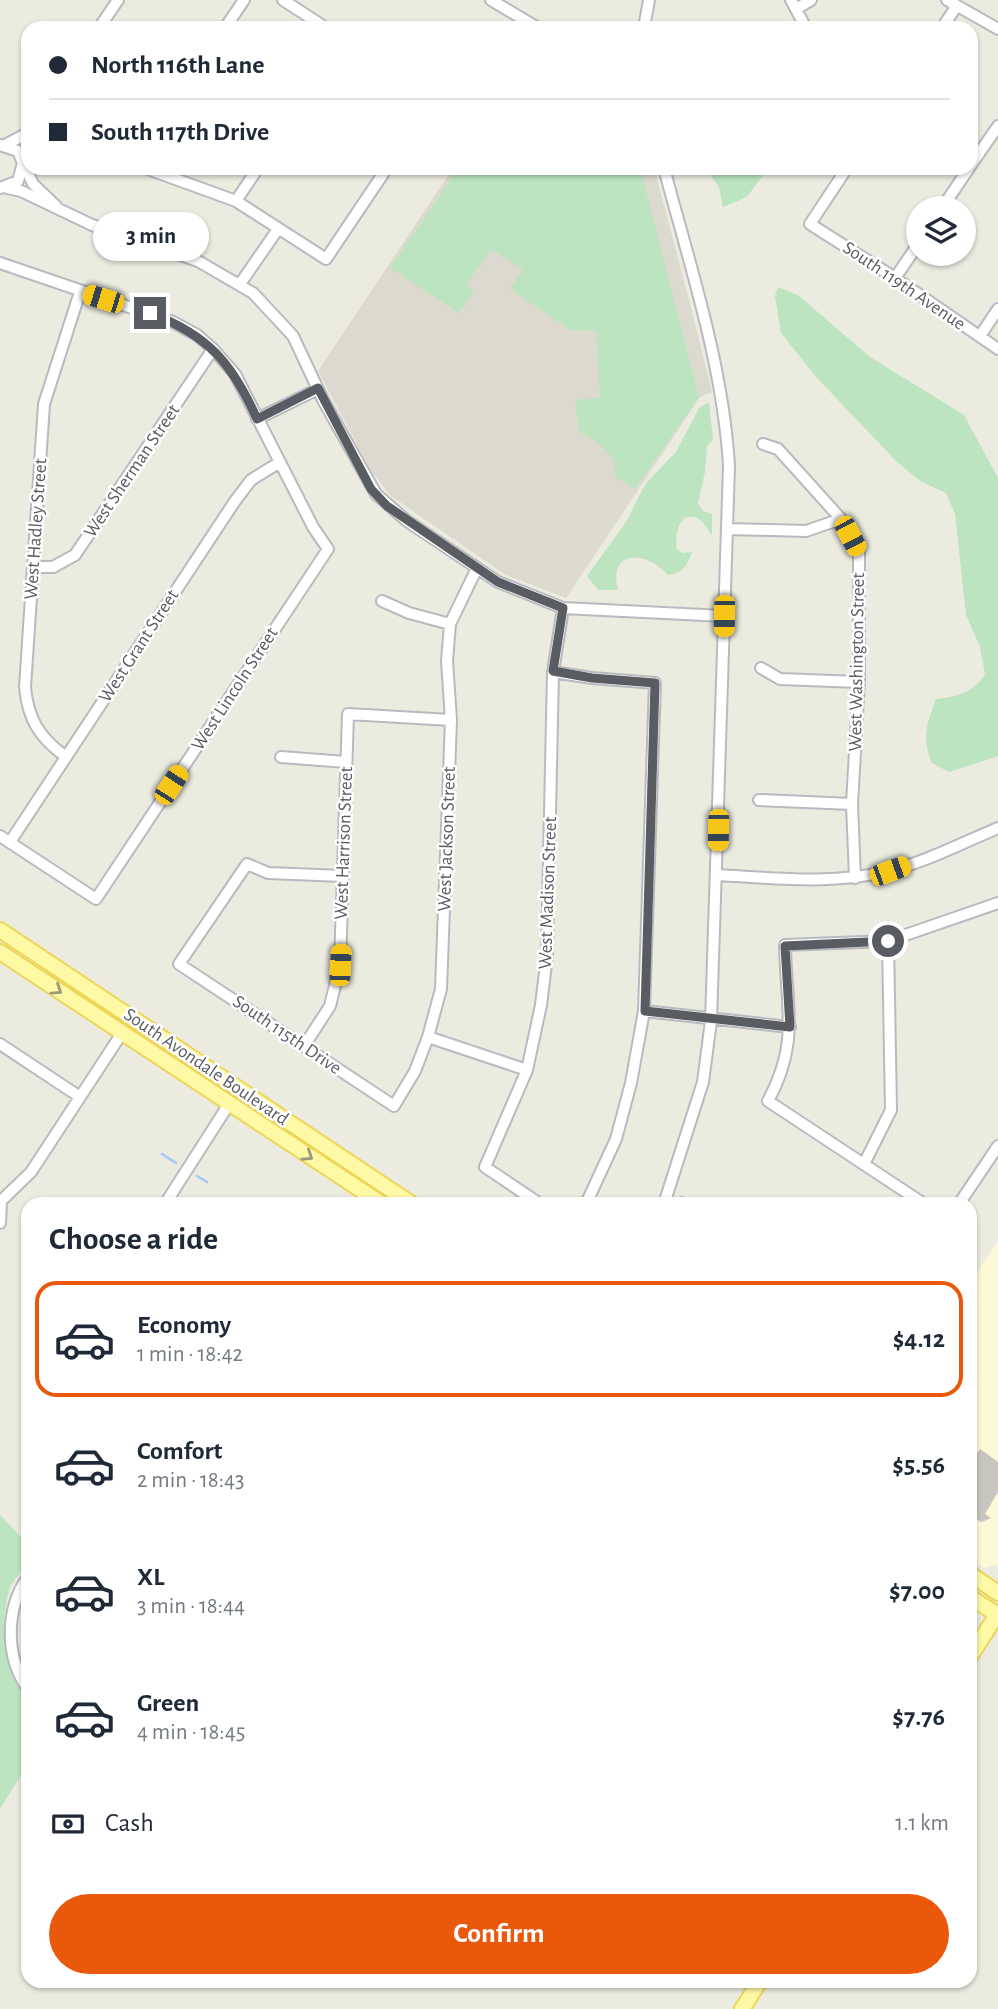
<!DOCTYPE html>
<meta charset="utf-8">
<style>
:root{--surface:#fff;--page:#f6f6f7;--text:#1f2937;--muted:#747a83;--line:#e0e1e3;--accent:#ea580c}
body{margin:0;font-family:"Alegreya Sans",sans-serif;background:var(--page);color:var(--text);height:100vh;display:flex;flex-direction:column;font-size:26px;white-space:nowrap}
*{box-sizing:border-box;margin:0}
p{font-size:23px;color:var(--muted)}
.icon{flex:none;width:38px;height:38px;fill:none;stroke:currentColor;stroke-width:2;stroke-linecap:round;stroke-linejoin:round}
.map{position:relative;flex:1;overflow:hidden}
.panel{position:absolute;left:21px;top:1197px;width:956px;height:791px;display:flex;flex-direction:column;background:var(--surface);border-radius:21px;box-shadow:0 2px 5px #0004}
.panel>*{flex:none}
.banner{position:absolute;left:21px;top:21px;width:957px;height:154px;border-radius:21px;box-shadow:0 2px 5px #0004;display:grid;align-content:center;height:154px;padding:0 28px;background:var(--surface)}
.controls{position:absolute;left:906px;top:196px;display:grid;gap:14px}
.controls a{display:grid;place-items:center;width:70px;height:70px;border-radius:50%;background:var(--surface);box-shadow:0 2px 5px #0004;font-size:35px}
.end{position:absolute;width:32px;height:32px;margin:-16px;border:9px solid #595c61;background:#fff;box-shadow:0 0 0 4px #fff}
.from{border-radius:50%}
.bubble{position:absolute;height:49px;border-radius:24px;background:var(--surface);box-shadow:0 2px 5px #0004;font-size:23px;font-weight:600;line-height:49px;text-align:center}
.car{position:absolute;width:21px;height:42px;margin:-21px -10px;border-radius:9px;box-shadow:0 0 5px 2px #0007;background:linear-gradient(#f5c518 24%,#345 0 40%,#f5c518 0 76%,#345 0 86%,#f5c518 0)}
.banner b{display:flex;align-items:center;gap:24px;height:66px;font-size:26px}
.banner b+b{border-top:2px solid var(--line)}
.banner i{width:18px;height:18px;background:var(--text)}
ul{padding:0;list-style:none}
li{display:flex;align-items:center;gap:21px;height:116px;margin:0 14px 10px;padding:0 14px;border:4px solid transparent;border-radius:21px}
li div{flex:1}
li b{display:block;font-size:26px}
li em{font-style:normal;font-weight:600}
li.on{border-color:var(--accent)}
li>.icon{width:63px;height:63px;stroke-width:1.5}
h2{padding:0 28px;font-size:32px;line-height:84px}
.pay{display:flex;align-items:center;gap:18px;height:77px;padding:0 28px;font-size:26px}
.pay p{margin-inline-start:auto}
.action{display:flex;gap:14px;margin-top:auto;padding:14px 28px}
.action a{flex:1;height:80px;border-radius:42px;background:var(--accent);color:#fff;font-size:28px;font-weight:600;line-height:80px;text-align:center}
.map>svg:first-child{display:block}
</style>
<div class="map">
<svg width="998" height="2009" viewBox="0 0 998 2009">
<rect width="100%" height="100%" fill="#ecebe0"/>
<!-- commercial -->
<path fill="#fdf8d5" d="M998 1241V1565L984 1568 970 1559V1284Z"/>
<!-- education -->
<path fill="#dcdace" d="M453 168H636L640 171 654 168 687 292 712 392 700 397 566 598 506 575 391 496 371 471 318 371Z"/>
<!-- green -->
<path fill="#bde4c1" d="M458 168H631L642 176 699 397 635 489 615 477C619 452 597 443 579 431L575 400 600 398 596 330 572 331 510 289 523 269 491 249 466 285 474 291 459 313 390 268Z
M705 168H768L747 197 723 207 719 187Z
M778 287 798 295 870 357 964 415 998 478V756L949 772 932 763C921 737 927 724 936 699 957 697 974 692 985 674L980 647 966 615 955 514 946 493 920 481 898 463 817 378 781 333 775 296Z
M709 402 713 440 707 446 705 472 698 503 703 511 712 514V535C708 530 703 521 697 518 679 510 674 537 677 549L683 553 692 552C687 566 683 573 668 575 648 551 607 548 618 590H598L587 576 626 522 646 483 676 452 699 408Z
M0 1515C8 1524 24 1537 28 1549 32 1561 15 1578 10 1587 0 1622 1 1672 28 1699V1764L0 1809Z"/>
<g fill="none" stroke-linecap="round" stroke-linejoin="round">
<!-- stream -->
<path stroke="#a0c9fd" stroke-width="2.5" d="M162 1154 176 1163
M197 1176 207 1182
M681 1197 692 1201"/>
</g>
<!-- building -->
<path fill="#c7c5be" d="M980 1449 998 1462V1492L985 1514 991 1518 982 1522 975 1519 978 1515 970 1509V1465Z"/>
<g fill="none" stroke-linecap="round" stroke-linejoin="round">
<!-- minor casing -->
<g stroke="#b8babf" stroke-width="14">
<path id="minor" d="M283 0 326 28
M491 0 538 28
M791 0 806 28
M947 0 998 29
M798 8 811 0
M99 28 118 0
M225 28 244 0
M644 28 649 0
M942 28 956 7
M0 145 18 151 23 163 18 181 0 188
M5 145 28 133
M24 164 33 184 56 206
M971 165 998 126
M145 168 236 201 326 259 387 168
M847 168 810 224 895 278 998 349
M7 188 21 191 92 225 198 261 253 293 293 336 323 400 376 494 407 521 498 582 563 608 724 616
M236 201 258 168
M942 208 969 168
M0 263 173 322 197 335 213 349 235 374 313 527 328 549 96 899 0 836
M895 278 919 243
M240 284 278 229
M980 336 998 309
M257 419 318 389
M763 444 778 449 841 519 859 552V682L852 804 855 878
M728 529 806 531 841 519
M34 567H53L75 555 213 349
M382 601 409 613 450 624
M761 668 780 679 859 682
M553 672 592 678 655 683 644 1011 631 1083 616 1139 586 1204
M66 757C40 738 28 720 25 687L44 404 80 292
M281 757 346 762
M759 800 852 804
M10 842 235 501 251 480 280 462
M717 875C774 878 833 885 888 871 926 862 962 843 998 828
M343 876 268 873 247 864 179 964 394 1106 415 1071 428 1037 441 989 451 720 447 661 450 624 477 568
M644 1011 790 1027
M428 1037 527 1070
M0 1044 80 1097
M304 1046 330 1006 340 965 348 714 451 720
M864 1164 891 1110 888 941
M0 1202 31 1172 122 1033
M165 1204 229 1104
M540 1204 485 1167 527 1070 541 1005 547 956 553 672 563 608
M664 1204 703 1082 711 1021 729 466C723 365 690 266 664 168
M924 1204 768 1101C800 1042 786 1008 785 945L888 941 998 903
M959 1204 998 1146
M0 1223 1 1202
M28 1577C5 1609 5 1657 28 1689"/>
</g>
<!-- major casing -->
<g stroke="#eed558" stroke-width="18">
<path id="major" d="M0 930 412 1204
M0 952 382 1204
M970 1574 998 1593
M970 1597 998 1615
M970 1657 998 1613
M742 2009 760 1981"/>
</g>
<!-- minor -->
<use href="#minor" stroke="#fff" stroke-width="10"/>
<!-- major -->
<use href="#major" stroke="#fdf9a4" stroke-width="14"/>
</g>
<!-- one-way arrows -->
<defs><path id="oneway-chevron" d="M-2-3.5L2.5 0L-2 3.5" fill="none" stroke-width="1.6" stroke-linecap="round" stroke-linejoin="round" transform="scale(1.75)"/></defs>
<g stroke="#9b9b7c">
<use href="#oneway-chevron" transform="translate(57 990) rotate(34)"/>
<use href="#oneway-chevron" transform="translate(308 1156) rotate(33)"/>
</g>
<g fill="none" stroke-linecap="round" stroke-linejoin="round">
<!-- route -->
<path stroke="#595c61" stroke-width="9" d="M150 313C208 335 232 363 257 419L318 388 371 489 387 506 498 582 563 608 553 671 592 678 655 683 645 1011 790 1027 785 946 888 941"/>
</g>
<g text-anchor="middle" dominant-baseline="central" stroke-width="5" stroke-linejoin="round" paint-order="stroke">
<!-- street labels -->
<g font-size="19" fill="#595c61" stroke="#fff">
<text transform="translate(904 286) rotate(34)">South 119th Avenue</text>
<text transform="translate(132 471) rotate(-56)">West Sherman Street</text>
<text transform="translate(36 529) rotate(-86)">West Hadley Street</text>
<text transform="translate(139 646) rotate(-57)">West Grant Street</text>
<text transform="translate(857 662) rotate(-89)">West Washington Street</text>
<text transform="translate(235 689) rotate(-57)">West Lincoln Street</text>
<text transform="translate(447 839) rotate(-88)">West Jackson Street</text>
<text transform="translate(344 843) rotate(-88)">West Harrison Street</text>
<text transform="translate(548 893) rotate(-88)">West Madison Street</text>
<text transform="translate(287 1035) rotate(34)">South 115th Drive</text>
<text transform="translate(206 1067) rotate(34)">South Avondale Boulevard</text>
</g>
</g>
</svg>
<div class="controls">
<a><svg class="icon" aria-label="layers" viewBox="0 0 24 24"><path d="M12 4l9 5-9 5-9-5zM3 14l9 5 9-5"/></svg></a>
</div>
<i class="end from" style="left:888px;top:941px"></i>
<i class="end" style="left:150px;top:313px"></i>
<div class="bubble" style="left:93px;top:212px;width:116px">3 min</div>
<i class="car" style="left:103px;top:299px;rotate:287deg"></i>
<i class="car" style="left:850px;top:536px;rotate:152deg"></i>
<i class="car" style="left:724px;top:616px;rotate:181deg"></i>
<i class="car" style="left:171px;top:785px;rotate:33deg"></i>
<i class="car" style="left:718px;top:830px;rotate:181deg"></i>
<i class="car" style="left:890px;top:871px;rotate:70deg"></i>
<i class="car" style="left:340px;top:965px;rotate:3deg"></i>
<div class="banner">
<b><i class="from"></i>North 116th Lane</b>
<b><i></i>South 117th Drive</b>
</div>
<section class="panel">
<h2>Choose a ride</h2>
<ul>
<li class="on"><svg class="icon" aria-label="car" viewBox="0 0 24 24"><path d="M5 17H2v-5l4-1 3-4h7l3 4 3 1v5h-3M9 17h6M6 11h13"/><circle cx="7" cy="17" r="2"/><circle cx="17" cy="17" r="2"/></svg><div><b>Economy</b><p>1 min · 18:42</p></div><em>$4.12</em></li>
<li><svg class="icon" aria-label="car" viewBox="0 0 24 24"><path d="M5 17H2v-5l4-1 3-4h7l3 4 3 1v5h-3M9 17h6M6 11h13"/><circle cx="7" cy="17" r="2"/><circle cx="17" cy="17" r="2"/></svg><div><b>Comfort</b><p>2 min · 18:43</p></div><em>$5.56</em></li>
<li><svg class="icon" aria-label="car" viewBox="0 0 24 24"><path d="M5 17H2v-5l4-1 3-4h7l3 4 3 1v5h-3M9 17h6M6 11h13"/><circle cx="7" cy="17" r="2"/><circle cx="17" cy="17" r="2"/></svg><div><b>XL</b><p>3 min · 18:44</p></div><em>$7.00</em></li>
<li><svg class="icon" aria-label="car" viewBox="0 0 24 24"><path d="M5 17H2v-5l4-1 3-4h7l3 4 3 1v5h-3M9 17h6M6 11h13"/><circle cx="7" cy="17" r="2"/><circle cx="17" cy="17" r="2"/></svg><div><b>Green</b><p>4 min · 18:45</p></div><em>$7.76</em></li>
</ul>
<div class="pay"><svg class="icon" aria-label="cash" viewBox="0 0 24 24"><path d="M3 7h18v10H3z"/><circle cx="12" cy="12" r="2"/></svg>Cash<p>1.1 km</p></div>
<div class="action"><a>Confirm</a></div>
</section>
</div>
